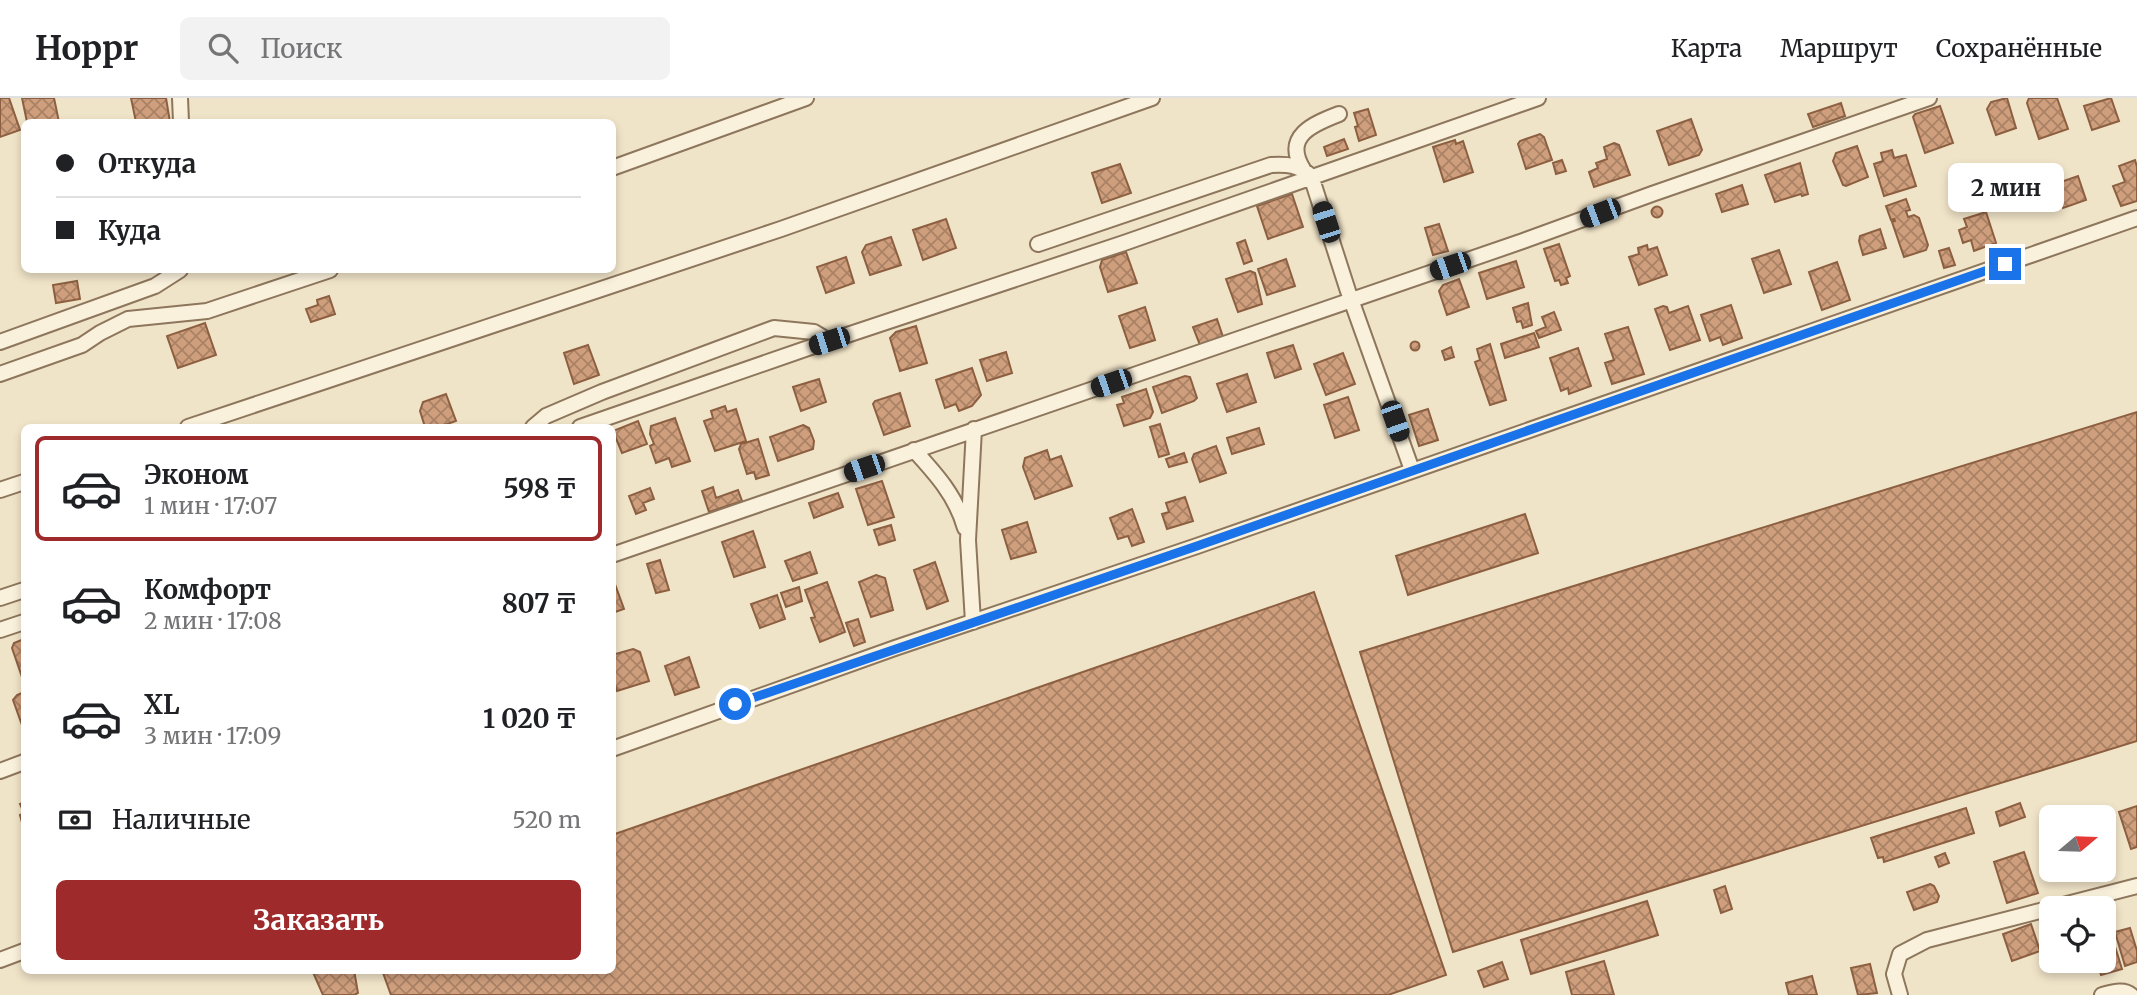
<!DOCTYPE html>
<html lang="ru">
<meta charset="utf-8">
<style>
:root{--surface:#fff;--page:#f2f2f2;--text:#202124;--muted:#757577;--line:#e0e0e0;--accent:#9e2a2b}
body{margin:0;font-family:Merriweather,serif;background:var(--page);color:var(--text);height:100vh;display:flex;flex-direction:column;font-size:26px;white-space:nowrap}
*{box-sizing:border-box;margin:0}
p{font-size:23px;color:var(--muted)}
.icon{flex:none;width:38px;height:38px;fill:none;stroke:currentColor;stroke-width:2;stroke-linecap:round;stroke-linejoin:round}
.map{position:relative;flex:1;overflow:hidden}
.drawer{position:absolute;left:21px;top:326px;width:595px;height:550px;display:flex;flex-direction:column;background:var(--surface);border-radius:10px;box-shadow:0 4px 10px #0003}
.drawer>*{flex:none}
.guide{position:absolute;left:21px;top:21px;width:595px;height:154px;border-radius:10px;box-shadow:0 4px 10px #0003;display:grid;align-content:center;height:154px;padding:0 35px;background:var(--surface)}
.needle{width:46px;rotate:71deg}
.tools{position:absolute;left:2039px;top:707px;display:grid;gap:14px}
.tools a{display:grid;place-items:center;width:77px;height:77px;border-radius:10px;background:var(--surface);box-shadow:0 4px 10px #0003;font-size:35px}
.end{position:absolute;width:32px;height:32px;margin:-16px;border:9px solid #1a73e8;background:#fff;box-shadow:0 0 0 4px #fff}
.from{border-radius:50%}
.bubble{position:absolute;height:49px;border-radius:10px;background:var(--surface);box-shadow:0 4px 10px #0003;font-size:23px;font-weight:700;line-height:49px;text-align:center}
.car{position:absolute;width:21px;height:42px;margin:-21px -10px;border-radius:9px;box-shadow:0 0 5px 2px #0007;background:linear-gradient(#222 24%,#8ab4d8 0 40%,#222 0 76%,#8ab4d8 0 86%,#222 0)}
.guide b{display:flex;align-items:center;gap:24px;height:66px;font-size:26px}
.guide b+b{border-top:2px solid var(--line)}
.guide i{width:18px;height:18px;background:var(--text)}
ul{padding:12px 0 0;list-style:none}
li{display:flex;align-items:center;gap:21px;height:105px;margin:0 14px 10px;padding:0 21px;border:4px solid transparent;border-radius:10px}
li div{flex:1}
li b{display:block;font-size:26px}
li em{font-style:normal;font-weight:700}
li.selected{border-color:var(--accent)}
li>.icon{width:63px;height:63px;stroke-width:1.5}
.pay{display:flex;align-items:center;gap:18px;height:77px;padding:0 35px;font-size:26px}
.pay p{margin-inline-start:auto}
.cta{display:flex;gap:14px;margin-top:auto;padding:14px 35px}
.cta a{flex:1;height:80px;border-radius:10px;background:var(--accent);color:#fff;font-size:28px;font-weight:700;line-height:80px;text-align:center}
header{display:flex;align-items:center;gap:42px;box-sizing:border-box;height:98px;padding:0 35px;background:var(--surface);border-bottom:2px solid var(--line)}
header strong{font-size:33px}
nav{display:flex;gap:38px;margin-inline-start:auto;font-size:24px}
.search{width:490px;height:63px;background:var(--page);display:flex;align-items:center;gap:18px;box-sizing:border-box;padding:0 24px;border-radius:10px;color:var(--muted);font-size:26px}
.map>svg:first-child{display:block}
</style>
<header>
<strong>Hoppr</strong>
<div class="search"><svg class="icon" aria-label="search" viewBox="0 0 24 24"><circle cx="10" cy="10" r="6"/><path d="M15 15l6 6"/></svg>Поиск</div>
<nav><a>Карта</a><a>Маршрут</a><a>Сохранённые</a></nav>
</header>
<div class="map">
<svg width="2137" height="897" viewBox="0 0 2137 897">
<defs>
<pattern id="building-cross-hatch" width="8" height="8" patternUnits="userSpaceOnUse" patternTransform="scale(1.75)"><rect width="8" height="8" fill="#cf9f7d"/><path d="M0 0l8 8M0 8l8-8" fill="none" stroke="#a98266"/></pattern>
</defs>
<rect width="100%" height="100%" fill="#f0e4c8"/>
<!-- building -->
<path fill="url(#building-cross-hatch)" stroke="#8d5f41" stroke-width="2" d="M0 0H9L20 32 0 39Z
M22 0H54L59 24H27Z
M131 0H166L170 24H136Z
M2007 0 2016 30 1996 37 1987 11 1991 4Z
M2029 0H2057L2068 31 2039 41 2027 5Z
M2111 0 2119 23 2092 32 2084 8Z
M1841 5 1845 18 1813 29 1808 16Z
M1940 8 1953 45 1925 55 1913 19 1915 16Z
M1368 11 1376 37 1359 43 1355 29 1358 28 1354 15Z
M1691 21 1702 52 1699 57 1669 67 1657 33Z
M1540 36 1544 39 1552 62 1526 71 1518 46 1520 43Z
M1344 41 1348 51 1327 58 1324 49Z
M1455 42 1456 46 1463 43 1473 74 1444 84 1433 49Z
M1614 45 1619 47 1630 77 1594 89 1589 74 1598 70 1596 65 1607 61 1604 49Z
M1857 48 1868 79 1846 88 1843 87 1833 63 1836 55Z
M1892 52 1894 60 1906 57 1916 88 1884 98 1874 66 1883 63 1881 55Z
M1562 62 1566 73 1556 76 1553 65Z
M2135 62 2137 69V103L2121 108 2113 88 2125 84 2119 68Z
M1800 65 1808 96 1802 98 1801 96 1775 104 1765 77Z
M1120 66 1131 95 1102 105 1092 75Z
M2078 78 2086 102 2063 110 2056 89 2058 85Z
M1742 87 1748 106 1722 114 1716 96Z
M1292 96 1303 129 1268 141 1257 108Z
M1906 101 1910 112 1906 113 1908 119 1914 117 1919 120 1928 147 1926 152 1904 159 1892 124 1895 123 1894 121 1891 122 1886 108Z
M1651.5 114a5.5 5.5 0 1 1 11 0a5.5 5.5 0 1 1-11 0Z
M1986 114 1996 145 1974 153 1971 142 1963 145 1959 132 1967 129 1964 121Z
M946 121 956 150 923 162 913 132Z
M1439 126 1448 153 1433 157 1425 130Z
M1880 131 1886 150 1863 157 1859 143 1860 138Z
M891 139 901 167 870 177 862 154 866 147Z
M1245 142 1252 163 1244 166 1237 145Z
M1559 146 1570 178 1566 180 1568 185 1561 187 1559 182 1555 183 1544 151Z
M1647 147 1648 152 1657 149 1667 177 1639 187 1629 159 1639 156 1638 150Z
M1949 150 1955 167 1944 170 1939 153Z
M1779 152 1791 186 1764 195 1752 161Z
M1126 154 1137 185 1108 194 1100 169 1102 162Z
M846 159 854 185 826 195 817 169Z
M1286 161 1295 188 1267 197 1258 171Z
M1516 163 1524 189 1487 201 1479 175Z
M1837 164 1850 202 1822 212 1809 174Z
M1250 173 1255 175 1262 206 1238 214 1226 181Z
M1459 181 1469 209 1447 217 1439 193 1443 187Z
M77 183 80 201 56 205 53 187Z
M329 198 335 216 311 224 306 211 318 207 317 202Z
M1528 205 1532 227 1523 230 1521 223 1517 224 1513 210Z
M1731 207 1742 240 1723 247 1720 239 1710 243 1701 217Z
M1663 208 1667 209 1669 215 1688 208 1700 242 1670 252 1655 211Z
M1145 209 1155 242 1130 250 1119 218Z
M1554 214 1561 232 1539 240 1536 233 1546 229 1542 219Z
M1217 221 1223 239 1200 247 1193 229Z
M205 225 216 257 178 270 167 238Z
M916 228 927 265 900 273 890 240 896 234Z
M1628 229 1644 276 1612 286 1605 265 1614 262 1605 236Z
M1534 235 1539 249 1505 260 1501 246Z
M1410.5 248a4.5 4.5 0 1 1 9 0a4.5 4.5 0 1 1-9 0Z
M1490 246 1506 302 1490 307 1475 264 1480 262 1477 251Z
M588 247 599 277 574 286 564 255Z
M1293 247 1301 271 1275 280 1267 255Z
M1451 249 1454 259 1445 262 1442 253Z
M1578 250 1591 288 1569 296 1568 290 1561 293 1550 260Z
M1006 254 1012 275 987 283 980 262Z
M1343 255 1355 286 1326 297 1314 266Z
M972 270 981 297 972 308 959 313 956 306 945 310 936 282Z
M1247 276 1256 304 1227 314 1217 286Z
M1185 278 1190 279 1197 300 1194 303 1162 315 1153 289Z
M819 281 826 304 801 313 793 289Z
M1146 291 1153 314 1150 320 1124 328 1117 307 1124 305 1122 299Z
M900 295 910 328 884 337 873 306 875 303Z
M446 296 456 323 439 329H425L420 313 423 304Z
M1348 299 1359 332 1335 340 1324 307Z
M725 308 727 314 736 311 746 343 715 353 704 323 713 320 711 313Z
M1428 311 1438 342 1419 348 1409 317Z
M2137 314V643L1453 854 1360 554Z
M675 320 690 363 672 369 669 360 656 365 650 348 654 346 650 336 651 328Z
M638 323 647 346 622 355 613 333Z
M1160 326 1169 356 1159 359 1150 329Z
M803 327 809 330 814 343 813 351 778 363 770 339Z
M1259 330 1264 346 1232 356 1227 340Z
M758 341 769 377 756 381 754 374 747 376 739 351 741 346Z
M1216 348 1226 375 1200 384 1192 361 1194 356Z
M1047 352 1050 362 1061 358 1072 388 1035 401 1023 369 1025 360Z
M1184 355 1187 364 1169 369 1166 361Z
M882 383 894 419 868 427 856 391Z
M713 389 716 400 738 392 742 403 709 414 702 393Z
M650 390 654 401 643 405 646 412 636 416 629 398Z
M838 395 843 409 814 420 809 405Z
M1185 399 1193 423 1167 431 1162 416 1169 414 1166 405Z
M1132 411 1144 444 1132 448 1128 438 1118 441 1110 420Z
M1525 416 1538 455 1408 497 1396 458Z
M1027 424 1036 454 1011 461 1002 432Z
M891 427 895 442 879 447 874 432Z
M753 433 765 469 734 479 722 444Z
M810 454 817 475 793 483 785 463Z
M660 462 669 492 656 495 647 466Z
M935 464 948 503 927 511 914 472Z
M876 477 885 480 893 512 871 519 859 484Z
M612 478 624 511 612 515Z
M827 484 845 534 820 544 811 520 815 519 805 492Z
M799 489 802 503 786 509 781 495Z
M1314 494 1446 877 1388 897H391L382 872H612V737Z
M777 497 785 521 760 530 751 506Z
M858 521 865 544 854 548 846 525Z
M24 541V581L23 582 12 550 14 545Z
M633 551 640 554 649 583 617 593 612 579V557Z
M689 559 699 589 675 597 665 568Z
M24 594V627H22L13 602 17 597Z
M24 704V732L20 717 24 715 20 706Z
M2020 705 2025 719 2000 728 1996 714Z
M2137 708V749L2131 751 2119 714Z
M1966 710 1974 735 1884 764 1883 759 1878 760 1871 740Z
M2104 736 2113 764 2104 767Z
M2024 754 2038 795 2007 805 1994 764Z
M1945 755 1949 765 1939 769 1935 759Z
M1930 786 1934 788 1939 798 1937 804 1914 812 1907 794Z
M1725 788 1732 811 1721 815 1714 792Z
M1647 803 1658 837 1531 876 1521 842Z
M2031 826 2040 853 2012 863 2003 836Z
M2130 830 2137 853V864L2125 868 2115 834Z
M2112 839 2122 871 2101 877 2097 863H2104V841Z
M1604 863 1614 897H1572L1566 874Z
M1502 864 1508 881 1484 889 1478 873Z
M1870 866 1877 895 1858 897 1851 870Z
M312 872H354L358 895 354 897H323Z
M1812 878 1817 897H1789L1786 885Z"/>
<g fill="none" stroke-linecap="round" stroke-linejoin="round">
<!-- minor casing -->
<g stroke="#8d765c" stroke-width="18">
<path id="minor" d="M180 0 181 24
M612 70 806 0
M1303 71C1283 38 1313 26 1339 16
M1038 146 1271 67C1288 66 1298 67 1311 78L1348 193 1412 372
M0 244 155 188 180 172
M0 276 82 247 100 235 128 221 207 213 330 172
M188 329 781 131 1152 0
M533 329 546 318 602 294 774 230 814 234 829 243
M580 329 814 248 1124 145 1538 0
M914 352C936 376 956 398 965 430
M0 392 24 384
M612 457 1523 143 1652 96 1929 0
M0 500 24 492
M973 524 968 442 974 331
M0 532 24 524
M612 651 895 550 1197 448 2137 120
M0 673 24 664
M0 862 24 853
M1900 897 1894 876 1900 856 1927 842 2137 788
M2102 897C2111 895 2123 890 2131 897"/>
</g>
<!-- minor -->
<use href="#minor" stroke="#faf1dc" stroke-width="14"/>
</g>
<g fill="none" stroke-linecap="round" stroke-linejoin="round">
<!-- route -->
<path stroke="#1a73e8" stroke-width="9" d="M735 606 1197 448 2005 166"/>
</g>
</svg>
<div class="tools">
<a><svg class="needle" viewBox="-14 -14 28 28"><path d="M0-13l5 13h-10z" fill="#e53935"/><path d="M0 13l5-13h-10z" fill="#757577"/></svg></a>
<a><svg class="icon" aria-label="locate" viewBox="0 0 24 24"><circle cx="12" cy="12" r="6"/><path d="M12 2v4M12 18v4M2 12h4M18 12h4"/></svg></a>
</div>
<i class="end from" style="left:735px;top:606px"></i>
<i class="end" style="left:2005px;top:166px"></i>
<div class="bubble" style="left:1948px;top:65px;width:116px">2 мин</div>
<i class="car" style="left:1600px;top:115px;rotate:249deg"></i>
<i class="car" style="left:1326px;top:124px;rotate:342deg"></i>
<i class="car" style="left:1450px;top:168px;rotate:251deg"></i>
<i class="car" style="left:829px;top:243px;rotate:252deg"></i>
<i class="car" style="left:1111px;top:285px;rotate:251deg"></i>
<i class="car" style="left:1395px;top:323px;rotate:161deg"></i>
<i class="car" style="left:864px;top:370px;rotate:251deg"></i>
<div class="guide">
<b><i class="from"></i>Откуда</b>
<b><i></i>Куда</b>
</div>
<section class="drawer">
<ul>
<li class="selected"><svg class="icon" aria-label="car" viewBox="0 0 24 24"><path d="M5 17H2v-5l4-1 3-4h7l3 4 3 1v5h-3M9 17h6M6 11h13"/><circle cx="7" cy="17" r="2"/><circle cx="17" cy="17" r="2"/></svg><div><b>Эконом</b><p>1 мин · 17:07</p></div><em>598 ₸</em></li>
<li><svg class="icon" aria-label="car" viewBox="0 0 24 24"><path d="M5 17H2v-5l4-1 3-4h7l3 4 3 1v5h-3M9 17h6M6 11h13"/><circle cx="7" cy="17" r="2"/><circle cx="17" cy="17" r="2"/></svg><div><b>Комфорт</b><p>2 мин · 17:08</p></div><em>807 ₸</em></li>
<li><svg class="icon" aria-label="car" viewBox="0 0 24 24"><path d="M5 17H2v-5l4-1 3-4h7l3 4 3 1v5h-3M9 17h6M6 11h13"/><circle cx="7" cy="17" r="2"/><circle cx="17" cy="17" r="2"/></svg><div><b>XL</b><p>3 мин · 17:09</p></div><em>1 020 ₸</em></li>
</ul>
<div class="pay"><svg class="icon" aria-label="cash" viewBox="0 0 24 24"><path d="M3 7h18v10H3z"/><circle cx="12" cy="12" r="2"/></svg>Наличные<p>520 m</p></div>
<div class="cta"><a>Заказать</a></div>
</section>
</div>
